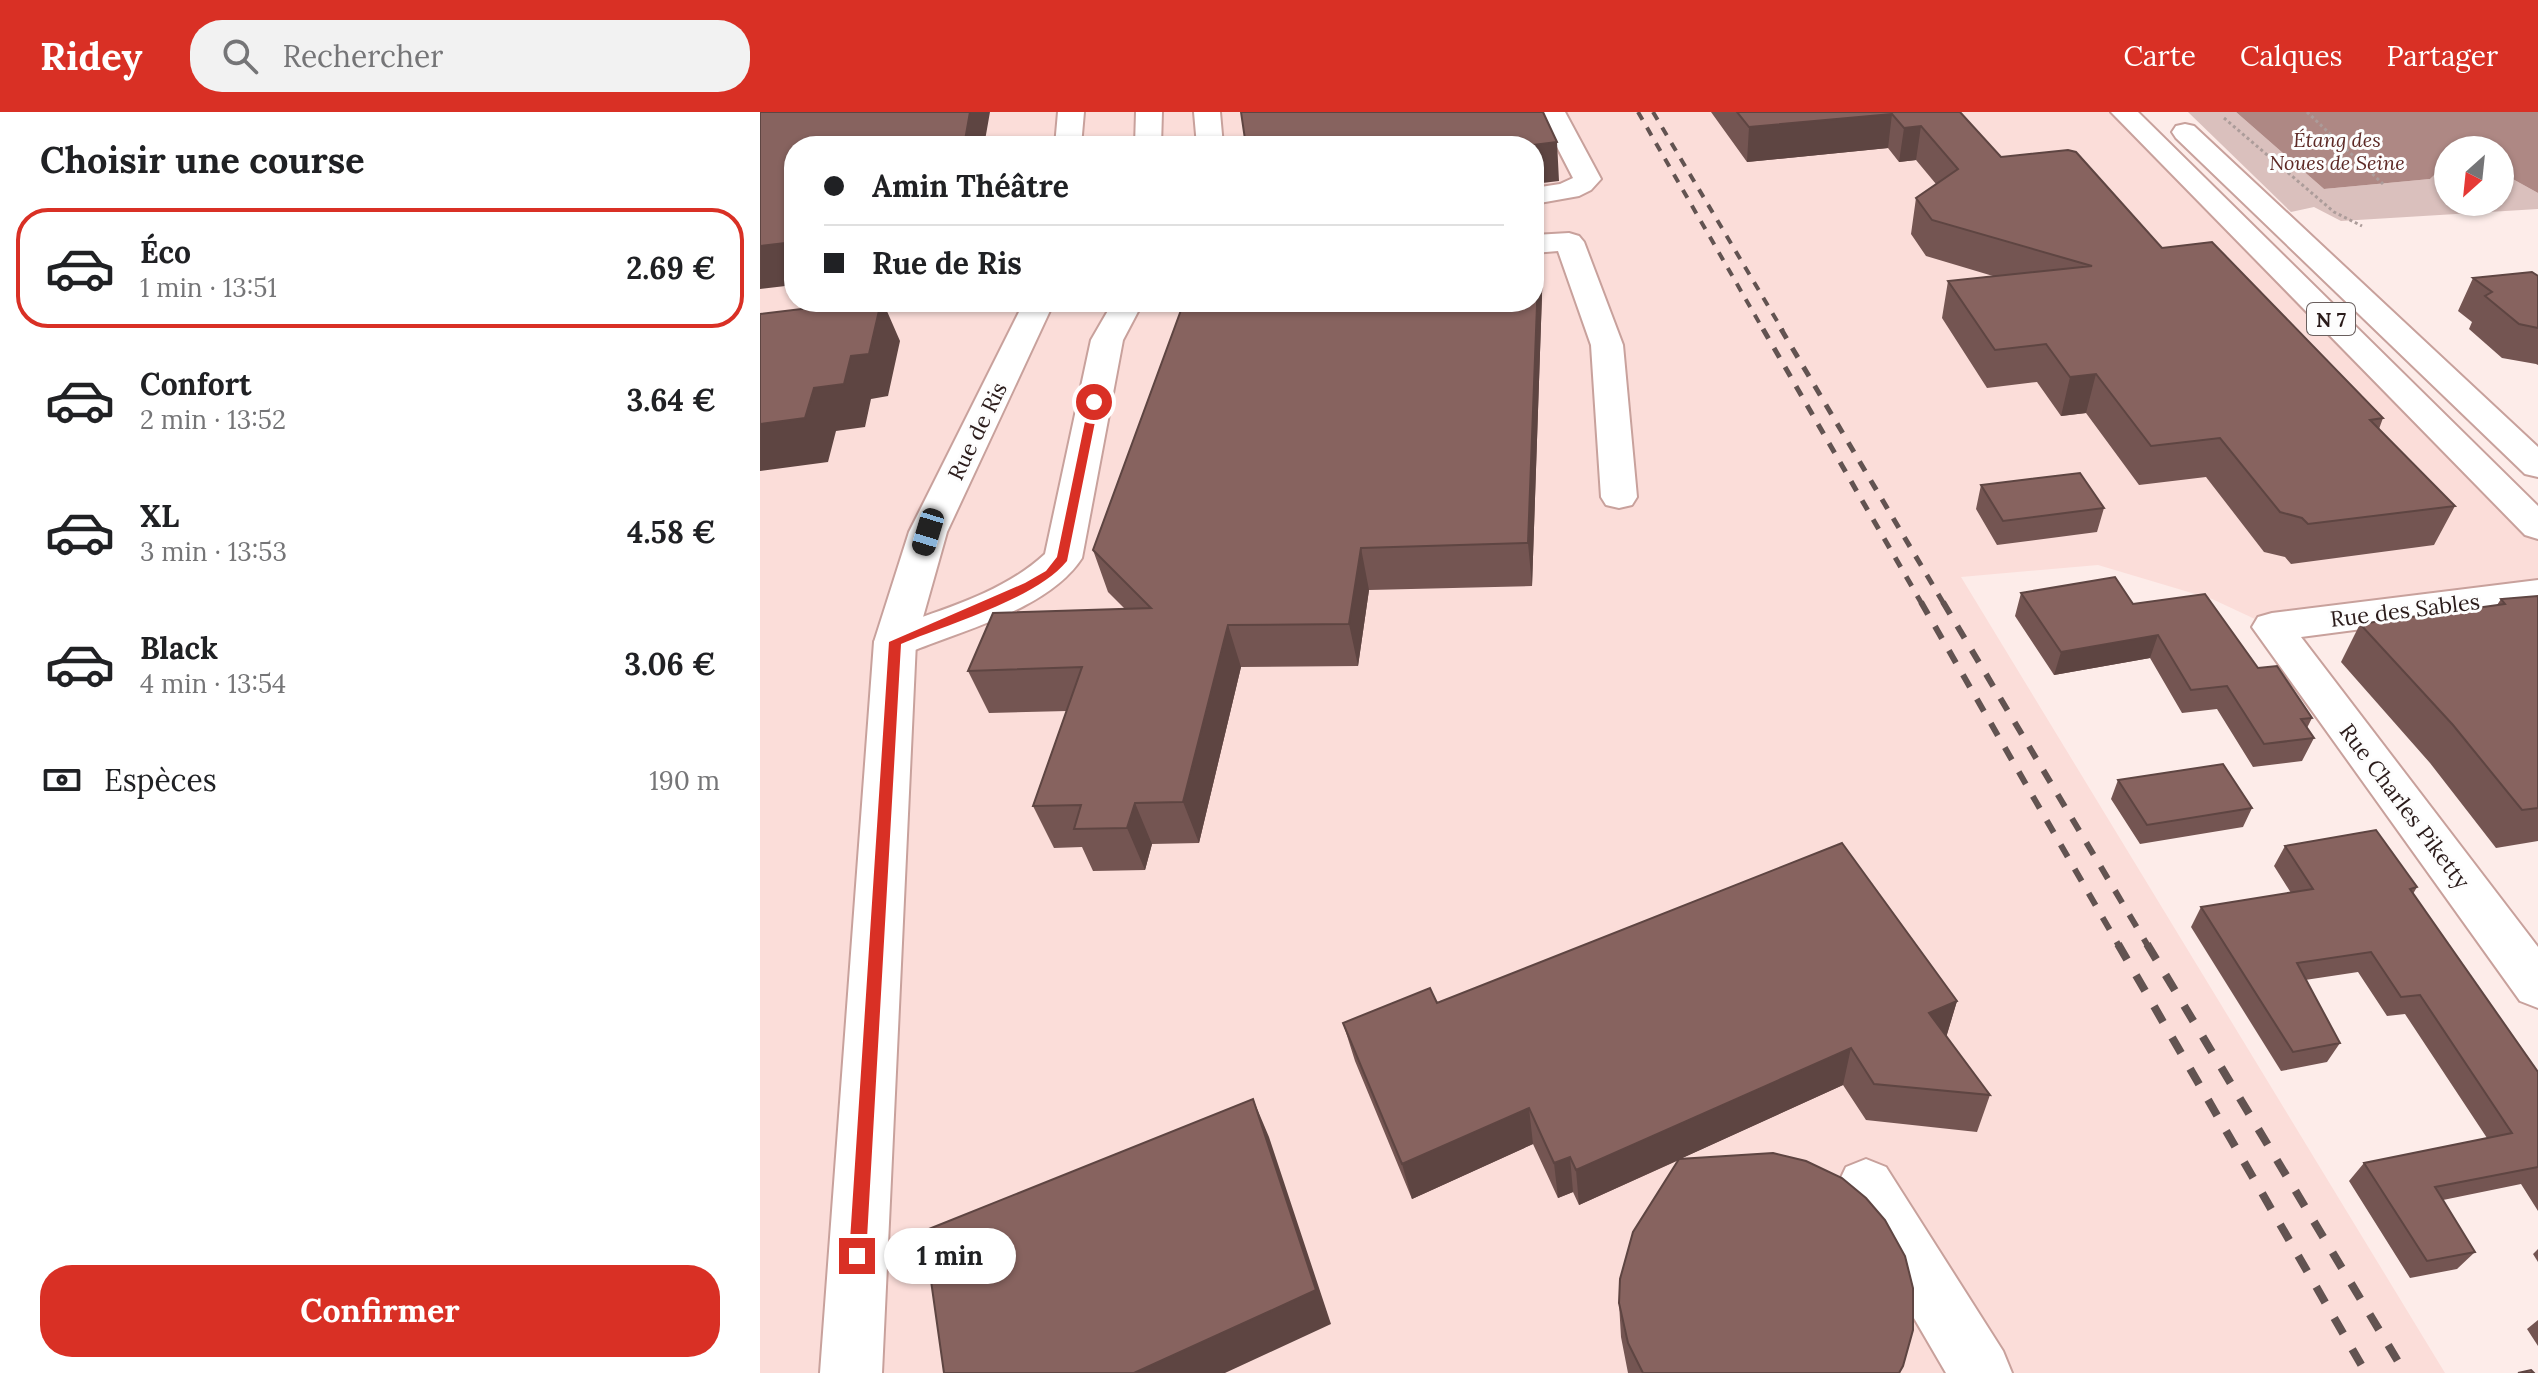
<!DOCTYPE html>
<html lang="fr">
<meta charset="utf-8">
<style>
:root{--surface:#fff;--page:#f2f2f2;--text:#202124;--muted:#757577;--line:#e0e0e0;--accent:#d93025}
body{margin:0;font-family:Lora,serif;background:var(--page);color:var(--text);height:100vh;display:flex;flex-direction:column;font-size:30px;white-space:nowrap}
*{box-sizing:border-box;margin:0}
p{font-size:26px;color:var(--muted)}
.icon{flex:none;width:44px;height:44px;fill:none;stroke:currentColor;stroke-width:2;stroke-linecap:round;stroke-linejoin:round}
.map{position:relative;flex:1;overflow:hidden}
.panel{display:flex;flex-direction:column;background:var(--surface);width:760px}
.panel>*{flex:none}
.hud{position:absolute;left:24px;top:24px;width:760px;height:176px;border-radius:32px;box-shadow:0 2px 6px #0004;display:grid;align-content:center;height:176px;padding:0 40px;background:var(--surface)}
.needle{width:52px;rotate:207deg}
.controls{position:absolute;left:1674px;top:24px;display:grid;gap:16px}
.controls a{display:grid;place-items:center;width:80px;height:80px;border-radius:50%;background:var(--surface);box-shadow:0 2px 6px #0004;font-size:40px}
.end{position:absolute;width:36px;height:36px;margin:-18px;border:10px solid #d93025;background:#fff;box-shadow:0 0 0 4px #fff}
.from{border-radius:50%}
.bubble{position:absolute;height:56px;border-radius:28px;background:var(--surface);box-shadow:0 2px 6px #0004;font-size:26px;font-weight:700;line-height:56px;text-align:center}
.car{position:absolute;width:24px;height:48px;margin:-24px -12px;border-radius:10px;box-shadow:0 0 6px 2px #0007;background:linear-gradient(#222 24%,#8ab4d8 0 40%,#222 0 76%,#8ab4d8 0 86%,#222 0)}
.hud b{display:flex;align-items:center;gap:28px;height:76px;font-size:30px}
.hud b+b{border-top:2px solid var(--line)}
.hud i{width:20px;height:20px;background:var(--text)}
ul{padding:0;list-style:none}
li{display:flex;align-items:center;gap:24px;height:120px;margin:0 16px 12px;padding:0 24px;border:4px solid transparent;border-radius:32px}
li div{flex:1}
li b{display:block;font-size:30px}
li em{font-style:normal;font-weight:700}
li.on{border-color:var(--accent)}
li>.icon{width:72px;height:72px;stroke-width:1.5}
h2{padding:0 40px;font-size:36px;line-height:96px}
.pay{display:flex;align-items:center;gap:20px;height:88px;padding:0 40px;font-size:30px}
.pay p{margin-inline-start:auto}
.action{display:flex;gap:16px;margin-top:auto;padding:16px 40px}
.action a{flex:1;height:92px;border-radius:32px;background:var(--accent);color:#fff;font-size:32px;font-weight:700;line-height:92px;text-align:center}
header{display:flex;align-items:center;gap:48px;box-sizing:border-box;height:112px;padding:0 40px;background:var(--accent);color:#fff}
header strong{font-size:38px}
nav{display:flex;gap:44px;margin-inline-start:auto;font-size:28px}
.search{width:560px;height:72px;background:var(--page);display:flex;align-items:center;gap:20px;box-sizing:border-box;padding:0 28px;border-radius:32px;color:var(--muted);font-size:30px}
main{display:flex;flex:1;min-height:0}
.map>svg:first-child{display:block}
</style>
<header>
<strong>Ridey</strong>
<div class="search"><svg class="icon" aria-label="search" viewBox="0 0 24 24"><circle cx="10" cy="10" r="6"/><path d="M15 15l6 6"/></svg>Rechercher</div>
<nav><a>Carte</a><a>Calques</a><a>Partager</a></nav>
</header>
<main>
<section class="panel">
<h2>Choisir une course</h2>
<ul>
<li class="on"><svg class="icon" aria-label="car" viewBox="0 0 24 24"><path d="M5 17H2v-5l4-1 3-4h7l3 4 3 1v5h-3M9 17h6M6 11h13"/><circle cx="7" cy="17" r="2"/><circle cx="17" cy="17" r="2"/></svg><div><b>Éco</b><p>1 min · 13:51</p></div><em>2.69 €</em></li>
<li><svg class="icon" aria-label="car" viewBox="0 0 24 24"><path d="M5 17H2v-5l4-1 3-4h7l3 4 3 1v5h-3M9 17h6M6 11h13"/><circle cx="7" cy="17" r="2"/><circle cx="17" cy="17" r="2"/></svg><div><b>Confort</b><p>2 min · 13:52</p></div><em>3.64 €</em></li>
<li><svg class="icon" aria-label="car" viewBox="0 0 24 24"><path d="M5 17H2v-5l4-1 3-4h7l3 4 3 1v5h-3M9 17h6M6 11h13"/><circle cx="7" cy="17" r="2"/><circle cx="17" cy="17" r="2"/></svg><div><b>XL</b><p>3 min · 13:53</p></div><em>4.58 €</em></li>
<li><svg class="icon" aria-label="car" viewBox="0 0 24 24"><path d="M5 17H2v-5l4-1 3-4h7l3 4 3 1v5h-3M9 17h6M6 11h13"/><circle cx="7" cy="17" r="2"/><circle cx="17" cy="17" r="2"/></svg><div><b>Black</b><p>4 min · 13:54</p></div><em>3.06 €</em></li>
</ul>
<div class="pay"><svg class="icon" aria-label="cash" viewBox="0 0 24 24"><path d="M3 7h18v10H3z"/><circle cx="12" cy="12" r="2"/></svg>Espèces<p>190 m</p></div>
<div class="action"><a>Confirmer</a></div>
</section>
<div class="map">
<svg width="1778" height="1261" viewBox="0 0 1778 1261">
<rect width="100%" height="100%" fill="#fdece9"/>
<!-- built -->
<path fill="#fbddd9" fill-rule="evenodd" d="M0 0H1364L1778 415V481L1512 515 1452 487 1338 453 1201 465 1685 1261H0ZM34 34H774V190H34Z"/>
<!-- green -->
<path fill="#dac0bd" d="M1428 0H1476L1564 77 1670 67 1688 50V90H1740V60L1778 81V97L1581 109 1554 95 1531 100Z"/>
<!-- water -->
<path fill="#ae8884" d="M1476 0H1778V81L1740 60V38H1688V50L1670 67 1564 77Z"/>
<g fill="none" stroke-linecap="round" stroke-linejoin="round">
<!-- minor casing -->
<g stroke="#c8a19c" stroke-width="4">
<path id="minor" d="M376 0H402L401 34H375Z
M434 0H460L463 34H437Z
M779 0H805L841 67 831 78 819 84 774 92V76L800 72 813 66Z
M809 121 819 124 824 130 863 233 877 385 872 393 859 396 846 393 841 385 831 233 798 139 774 141V123Z
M353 190H383L363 228 322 446C289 497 203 518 150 540L135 544 120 540 114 530 120 520C176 499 241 483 285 442L331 228Z
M1778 468V494L1541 525 1778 835V896L1760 889 1492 515 1498 505 1512 501Z
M1106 1047 1126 1055 1243 1239 1252 1261H1186L1077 1074 1086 1055Z"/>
</g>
<!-- major casing -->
<g stroke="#c8a19c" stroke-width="4">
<path id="major" d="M298 0H324L321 34H295Z
M1351 0H1378L1778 394V427L1765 423Z
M1425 12 1434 14 1778 335V365L1765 362 1416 26 1412 20 1416 14Z
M264 190H294L187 420 156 530 122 1261H60L114 530 149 420Z"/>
</g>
<!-- path -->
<path stroke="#ac9c9a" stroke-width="3" stroke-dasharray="3 3" stroke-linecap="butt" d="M1547 0 1623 72
M1464 6 1574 100 1602 114"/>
<!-- minor -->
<use href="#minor" fill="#fff" fill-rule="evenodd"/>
<!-- major -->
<use href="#major" fill="#fff" fill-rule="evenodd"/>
<!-- rail-far3 -->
<path stroke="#625351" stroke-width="4" stroke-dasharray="9 9" stroke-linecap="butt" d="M878 0 1004 219
M893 0 1023 219"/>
<!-- rail-far2 -->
<path stroke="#625351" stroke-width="5" stroke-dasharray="11 11" stroke-linecap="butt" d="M1003 217 1162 492
M1021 217 1184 492"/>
<!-- rail-far1 -->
<path stroke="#625351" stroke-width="6" stroke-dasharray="14 14" stroke-linecap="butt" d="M1161 490 1359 834
M1183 490 1388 834"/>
<!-- rail -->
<path stroke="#625351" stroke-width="8" stroke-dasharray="18 18" stroke-linecap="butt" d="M1358 832 1606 1261
M1387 832 1645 1261"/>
</g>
<!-- wall -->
<path fill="#745552" d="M951 0H1200L1241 45 1402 136 1623 306 1619 317 1695 394 1674 433 1531 452 1525 445 1504 440 1446 365 1379 373 1326 301 1301 304 1277 270 1227 276 1182 206 1188 169 1233 164 1166 144 1151 122 1156 86 1176 72 1156 48 1139 50 1128 36 987 50Z
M780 114 783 153 772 474 609 478 598 554 481 555 439 731 392 732 385 758 333 759 322 735 294 736 273 694 307 599 229 601 208 559 365 497 348 480 333 438Z
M1778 164V253L1776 252 1742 246 1709 217 1712 210 1698 199 1713 166Z
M1221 373 1344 396 1337 420 1237 433 1216 397Z
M1261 481 1373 492 1498 556 1552 606 1547 616 1554 626 1542 649 1493 655 1457 597 1422 601 1390 546 1294 563 1255 504Z
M1778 484V729L1736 736 1670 651 1581 550 1600 512 1737 493 1741 487Z
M1358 668 1492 696 1483 715 1380 732 1351 687Z
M1525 734 1657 775 1653 782 1778 960V1099L1761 1072 1683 1088 1715 1140 1697 1157 1650 1166 1589 1069 1604 1051 1727 1026 1645 902 1627 904 1598 860 1545 868 1580 931 1567 950 1521 959 1431 815 1441 795 1531 781 1514 754Z
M1197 889 1186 925 1230 983 1217 1020 1106 1008 1083 973 922 1046 1143 1254 1140 1261H868L861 1225 859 1191 919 1048 819 1093 813 1080 798 1086 773 1032 652 1087 595 949 583 911 677 891Z
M1778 1137V1150L1773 1142Z
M1778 1208V1234L1767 1217Z"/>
<!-- shaded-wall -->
<path fill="#5e4542" d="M210 0H230L224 34H204Z
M1132 2 1128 36 987 50 989 15Z
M1161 14 1156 48 1139 50 1144 16Z
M797 30 799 69 774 72V34H765Z
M780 114 783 153 772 474 768 431Z
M34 130V173L0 177V134Z
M121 190H123L140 229 128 284 111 287 105 315 76 319 68 350 0 359V312L54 276 91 244Z
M1336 262 1326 301 1301 304 1310 265Z
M601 436 609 478 598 554 589 512Z
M468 513 481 555 439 731 423 690Z
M1398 523 1390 546 1294 563 1301 540Z
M375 691 392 732 385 758 367 716Z
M1197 889 1186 926 1169 901Z
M1091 936 1083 973 819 1093 816 1058Z
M493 987 509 1025 571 1212 465 1261H374Z
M769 996 773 1032 652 1087 642 1052Z
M810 1045 813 1080 798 1086 794 1051Z"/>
<!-- building -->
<path fill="#87635f" stroke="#5e4542" stroke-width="2" d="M0 0H210L204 34H34V130L0 134Z
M481 0H783L797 30 765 34H486Z
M977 0H1200L1241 45 1308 38 1316 40 1402 136 1452 130 1623 306 1610 308 1695 394 1548 412 1542 406 1520 400 1460 326 1391 334 1336 262 1310 265 1286 232 1235 238 1188 169 1332 154 1172 108 1156 86 1198 57 1161 14 1144 16 1132 2 989 15Z
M774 114H780L768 431 601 436 589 512 468 513 423 690 375 691 367 716 314 717 321 693 273 694 322 555 208 559 233 501 391 496 333 438 424 190H774Z
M1772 160 1778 164V216L1759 212 1725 184 1732 180 1713 166Z
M100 190H121L109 242 91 244 84 272 54 276 45 306 0 312V202Z
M1320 361 1344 396 1243 409 1221 373Z
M1355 465 1373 492 1445 482 1498 556 1517 554 1552 606 1541 607 1554 626 1504 632 1467 574 1431 578 1398 523 1301 540 1261 481Z
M1778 484V696L1762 698 1693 613 1600 512 1745 492 1741 487Z
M1463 652 1492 696 1387 713 1358 668Z
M1616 718 1657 775 1650 777 1778 960V1055L1675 1075 1715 1140 1667 1149 1604 1051 1752 1021 1660 883 1641 885 1611 840 1537 851 1580 931 1533 940 1441 795 1553 777 1525 734Z
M1082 731 1197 889 1169 901 1230 983 1114 972 1091 936 816 1058 810 1045 794 1051 769 996 642 1052 583 911 670 876 677 891Z
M493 987 556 1178 374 1261H184L164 1119Z
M1013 1041 1046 1049 1082 1066 1106 1086 1125 1108 1145 1144 1153 1176V1218L1143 1254 1139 1261H883L868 1231 859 1191 860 1167 873 1120 919 1047Z
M1771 1258 1774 1261H1758Z"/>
<!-- route -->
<path fill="#d93025" d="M334 287 339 290 307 449C276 487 188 512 141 532L106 1144 104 1150 97 1153 91 1150 89 1144 129 530 265 471 286 459 297 445 329 290Z"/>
<g text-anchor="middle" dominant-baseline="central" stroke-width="6" stroke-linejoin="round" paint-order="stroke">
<!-- far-water labels -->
<g font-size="20" font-style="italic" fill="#5d2925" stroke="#fdfdfd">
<text x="1577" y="27">Étang des<tspan x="1577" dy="23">Noues de Seine</tspan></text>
</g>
<!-- shield labels -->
<rect fill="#fdfdfd" stroke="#695f5e" stroke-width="2" x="1547" y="191" width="48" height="32" rx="6"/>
<g font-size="20" font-weight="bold" fill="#2a1b1a">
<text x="1571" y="207">N 7</text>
</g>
<!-- street labels -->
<g font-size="22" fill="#2a1b1a" stroke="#fdfdfd">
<text transform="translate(217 319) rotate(-64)">Rue de Ris</text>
<text transform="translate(1645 498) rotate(-7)">Rue des Sables</text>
<text transform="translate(1645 694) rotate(53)">Rue Charles Piketty</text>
</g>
</g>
</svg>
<div class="controls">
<a><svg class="needle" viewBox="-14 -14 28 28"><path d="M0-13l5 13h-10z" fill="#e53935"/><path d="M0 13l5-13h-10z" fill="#757577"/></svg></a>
</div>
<i class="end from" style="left:334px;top:290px"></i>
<i class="end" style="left:97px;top:1144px"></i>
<div class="bubble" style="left:124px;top:1116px;width:132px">1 min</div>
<i class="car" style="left:168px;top:420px;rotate:197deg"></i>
<div class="hud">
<b><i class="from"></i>Amin Théâtre</b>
<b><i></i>Rue de Ris</b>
</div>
</div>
</main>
